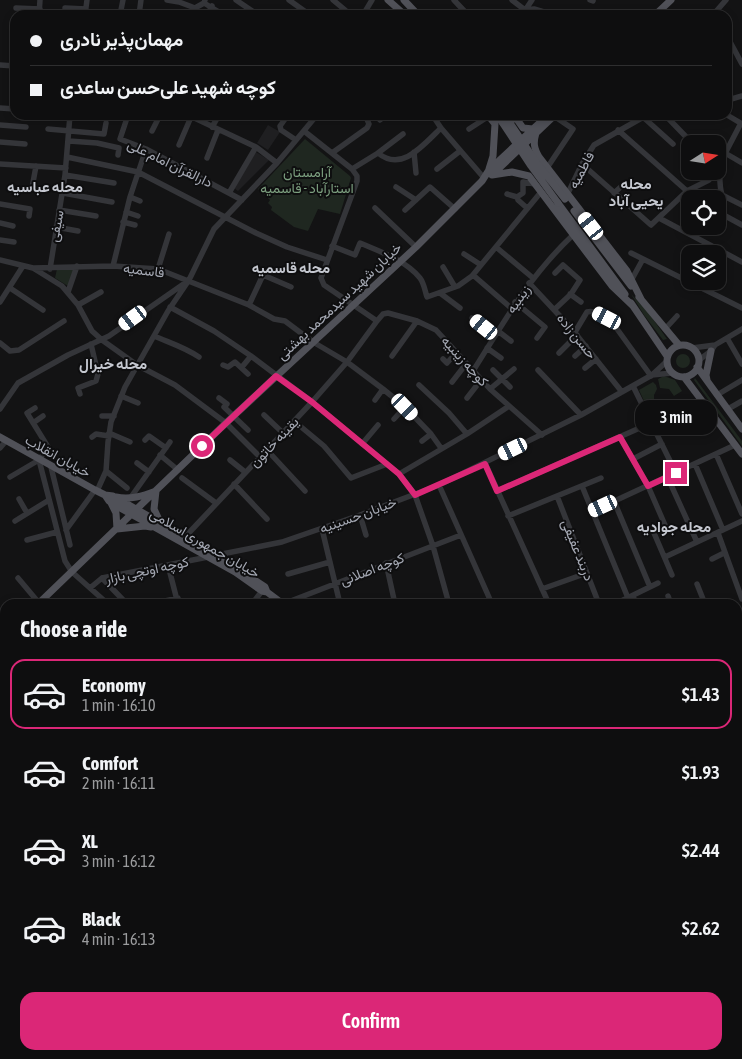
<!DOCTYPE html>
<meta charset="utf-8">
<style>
:root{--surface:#0e0e0f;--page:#171718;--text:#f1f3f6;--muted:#9b9c9e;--line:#2e2e2f;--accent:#db2777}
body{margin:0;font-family:"Asap Condensed",Vazirmatn,sans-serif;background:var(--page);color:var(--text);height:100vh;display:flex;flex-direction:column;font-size:19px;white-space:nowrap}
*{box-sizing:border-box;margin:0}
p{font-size:16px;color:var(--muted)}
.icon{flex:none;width:28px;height:28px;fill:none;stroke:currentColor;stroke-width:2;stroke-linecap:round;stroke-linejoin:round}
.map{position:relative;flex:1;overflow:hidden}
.details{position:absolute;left:0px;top:599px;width:742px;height:461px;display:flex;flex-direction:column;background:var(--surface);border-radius:15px 15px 0 0;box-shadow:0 2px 8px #0003,0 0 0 1px var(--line)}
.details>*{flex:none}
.banner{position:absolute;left:10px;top:10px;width:722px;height:110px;border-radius:15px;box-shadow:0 2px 8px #0003,0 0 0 1px var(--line);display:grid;align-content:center;height:110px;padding:0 20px;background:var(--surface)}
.needle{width:32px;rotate:78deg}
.fabs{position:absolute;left:681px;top:135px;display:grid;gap:10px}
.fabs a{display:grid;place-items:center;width:45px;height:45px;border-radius:10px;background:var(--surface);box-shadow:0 2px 8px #0003,0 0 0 1px var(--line);font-size:25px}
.end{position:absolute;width:22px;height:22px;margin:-11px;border:6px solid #db2777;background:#fff;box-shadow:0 0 0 2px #fff}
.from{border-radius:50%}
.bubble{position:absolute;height:35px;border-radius:15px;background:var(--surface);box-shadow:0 2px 8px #0003,0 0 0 1px var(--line);font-size:16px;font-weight:600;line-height:35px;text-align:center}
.car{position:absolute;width:15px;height:30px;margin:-15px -8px;border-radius:6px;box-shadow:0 0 4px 1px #0007;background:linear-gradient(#fff 24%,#345 0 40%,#fff 0 76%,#345 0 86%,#fff 0)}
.banner b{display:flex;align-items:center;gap:18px;height:48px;font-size:19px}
.banner b+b{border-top:1px solid var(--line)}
.banner i{width:12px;height:12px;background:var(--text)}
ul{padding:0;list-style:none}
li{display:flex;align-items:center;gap:15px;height:70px;margin:0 10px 8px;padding:0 10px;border:2px solid transparent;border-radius:15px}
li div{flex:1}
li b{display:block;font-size:19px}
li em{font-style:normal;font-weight:600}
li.active{border-color:var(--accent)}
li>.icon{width:45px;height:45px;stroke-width:1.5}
h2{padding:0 20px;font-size:22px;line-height:60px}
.primary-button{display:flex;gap:10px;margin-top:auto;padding:10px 20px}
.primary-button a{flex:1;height:58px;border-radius:15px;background:var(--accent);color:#fff;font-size:20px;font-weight:600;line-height:58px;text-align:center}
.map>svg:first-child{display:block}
</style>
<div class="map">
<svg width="742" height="1059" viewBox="0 0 742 1059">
<rect width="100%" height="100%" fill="#131314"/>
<!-- built -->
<path fill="#1f1f21" d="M268 125 280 132 268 150 257 143Z
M256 152 269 160 238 191 234 188Z"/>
<!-- green -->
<path fill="#1f2720" d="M305 139 350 176 351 178 340 214 318 209 308 231 294 227 271 210 272 207 268 203 270 200 258 189Z
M57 269H74L68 286 55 278Z
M631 294 648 312 667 339 663 340 644 315Z
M676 361a7 7 0 1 1 14 0a7 7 0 1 1-14 0Z
M664 376 675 380 682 391 674 396 669 389 660 388 658 379Z
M695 378 742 441V446L699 387 694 380Z
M653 382 656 385 657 389 654 395V400L645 403 639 390Z
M672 402 676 410 655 420 657 404C663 408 668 408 672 402Z"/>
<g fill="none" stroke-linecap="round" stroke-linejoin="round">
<!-- minor -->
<path stroke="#343539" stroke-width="5.5" d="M167 0 179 2 195 8
M236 0 258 15
M289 0 310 15
M333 0 351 15
M454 0 468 15
M512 0 525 10 534 9 554 15
M590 0 593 1
M204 3 224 15
M16 8 40 9
M65 8 86 9
M39 15 40 0
M85 15 87 0
M120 15 123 0
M139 15 141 0
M189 15 195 8 204 3 205 0
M207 15 212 6
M363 15 372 0
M522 15 532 0
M713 15 726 0
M728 38 742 64
M0 65 15 66
M728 100 742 96
M0 108 15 109
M115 115 127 118
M128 115 120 139 146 149 242 200
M188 115 256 147 277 163
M288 115 280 126 281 130 296 140
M407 115 410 117
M439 115 435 119 441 128
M665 115 693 144
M727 115 742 124
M643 117 673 144
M380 120 386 115
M0 125 26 127
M212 127 219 115
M48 129 104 134 106 123
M469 129 489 116
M618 130 687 191 698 199
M152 131 160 115
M304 131 352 169 357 176V181L321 278 324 285 377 321 383 314 388 313 417 321 436 330 490 389 542 435
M69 141 97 143 119 148 118 155
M0 142 25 144
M179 145 191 117
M414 152 416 173
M332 153 367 128 369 124 365 115
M378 153 403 134
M725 153 742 163
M67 157 138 172 256 233 287 247 327 260
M207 158 218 130
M0 164 66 168
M582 164 651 225 687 191 709 180 715 171
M718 167 741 123
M547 168 573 129 554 116
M352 169 378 153C402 173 424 144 441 128L484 178
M437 169 460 151
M718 169C721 178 719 186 722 195L742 205
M65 175 114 183
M396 187 416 200
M32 188 36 166
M63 193 112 202
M229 193 256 147
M614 193 624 184
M507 194 517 197 518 200 527 208
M567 195 582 164 594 145 647 115
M130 197 140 201
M517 197 523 193V182L535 184
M0 204 30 209 29 216
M375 208 416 247
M59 210 96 216
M405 210 430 187 455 209
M126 212 138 216
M718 212 742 225
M659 218 742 262
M123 222 135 225
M0 223 13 226
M56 227 78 231
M0 240 14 242
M332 246 355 255 360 243C381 252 405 260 420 278 424 283 425 291 427 297L458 286 472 276 541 192
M496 247 533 278
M631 253 742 308
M464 254 481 265
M0 260 33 268 62 286 78 305 92 331 102 340 137 365 175 385 226 423 260 457
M113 266 130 197 146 149
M443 267 455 287
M33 268 113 266 158 269 249 305 274 319 285 321 313 342 347 362 383 389 405 407 431 434 441 448
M50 269 65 175 70 115
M158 269 169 234
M555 273 563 265 580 280 571 294 555 309
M473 275 511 308
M632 279 643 259
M529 283 571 328 622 392
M10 288 43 310
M68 292 77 266
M440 293 460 308
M570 294 581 302
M0 302 23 266
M515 302 545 327 537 338
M78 305 101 292
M249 305 263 275 291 287
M170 307 214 331 251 356 312 402 399 474 415 495 433 546 449 604
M472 318 495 336
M666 328 677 316
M498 331 511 341
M575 332 587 312C595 310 606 316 612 322L651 376
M154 336C170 343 184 347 199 357
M727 338 742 364
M0 343 10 351 19 350 64 321
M487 348 501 358
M692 348 715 345
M559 353 577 335
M392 356 417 321
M575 356 586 346
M443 359 447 363 456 353
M699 360 711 351 715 345 742 329
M223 365 228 367 235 362 248 374
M242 367 251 356
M585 368 596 359
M493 370 510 387
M538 370 581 415
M473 371C504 322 530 275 573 235
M652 375 672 373
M452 382 466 364
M419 385 449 413 467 434
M633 386 676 473
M490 389 514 369
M80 394 78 388 96 381 98 374 91 344
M717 395 742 380
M121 396 138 403
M219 398 227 404 224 407 248 430
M467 398 481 380
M375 400 383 389
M0 409 18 383 68 355 109 336 185 283
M728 409 742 401
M264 415 283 433
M102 416H114
M394 419 405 407
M294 421 324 446 351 478 387 464
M33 423 43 416
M109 433 130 442
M92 437 96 434 109 436
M620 437 648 486 665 525
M145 440 149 436 166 448
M422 441 431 434
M362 444 378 425
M0 448 6 441
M267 450 305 491
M716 454 742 514
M160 455 178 470
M633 459 662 444
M39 460 65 561 72 572 108 604
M230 460 245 472
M137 463 149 472
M485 463 549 604
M695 464 723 530
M51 467 70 545
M106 471 127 488
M399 474 467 434 509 406
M667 476 697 542
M10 477 39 460 48 447 27 413 35 408
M182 478 216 503
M234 484 267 519
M439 485 492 604
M582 486 628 598
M97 491 106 471 108 442 111 422 125 387 168 311 189 280 214 229 277 163 317 115
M497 491 651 423
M557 496 599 604
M131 497 170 442
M19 499 27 513
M614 501 650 587
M593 511 735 445
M360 515 366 535
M508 516 601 478
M15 521 49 500
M322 529 340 604
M66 530 95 490
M654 533 672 575
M718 533 742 599
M185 537 312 402 347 362 377 321
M27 540 57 532
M217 555 282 542 360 515 439 485 581 415 652 375 666 362
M665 557 742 521
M712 559 724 553
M386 563 395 604
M168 565 178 604
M288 574 330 562
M18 578 39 603
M102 578 127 604
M697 584 705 604
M90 588 102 578 208 557
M542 589 587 573
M633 596 636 604
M668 596 671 604
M221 601V604
M152 604 178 598
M255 604V600L262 591
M283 604 461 535
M615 604 658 583
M738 612 742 611
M738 679 742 677
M738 699 742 719
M0 738 5 739
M738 742H742
M0 774 5 777
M738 775 742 781
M738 797 742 799
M738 829 742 831
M0 834 5 835
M0 874 5 869
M0 876 5 881
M738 876 742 866
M738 900H742
M742 922V924
M738 938 742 939
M0 948 5 950
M738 975 742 977
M738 998 742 1000
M738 1016 742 1017
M0 1041 5 1031
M30 1055 38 1059
M161 1055 163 1057
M192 1055 195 1059
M374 1055 380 1059
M693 1055 705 1059
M122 1059 127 1055
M229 1059 231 1055
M327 1059 328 1055
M460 1059V1055
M491 1059 492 1055
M527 1059 528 1055
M565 1059 566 1055
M602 1059V1055
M625 1059 626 1055
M715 1059 716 1055"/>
<!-- major -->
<path stroke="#505158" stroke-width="7" d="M388 0 405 15
M404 0 418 15
M655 15 671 0
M488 115 495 124 493 156 489 169
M497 115 502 122
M514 115 523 128 533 129
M507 126 512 120 513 115
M536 133C533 143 534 148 539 157L627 271 641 299
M493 174 555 115
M492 175 512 172 529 176 612 286 633 306
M558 203 625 294
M574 211 631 286
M639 297 679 345
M631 303 667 356
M667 361a16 16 0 1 1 32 0a16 16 0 1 1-32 0Z
M697 367 742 429
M684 377 742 454
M707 380 706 375 711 351
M0 437 95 490 105 495 113 496 217 555 265 587 267 592
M105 495 109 501 122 509 235 572 262 591 267 592 283 604
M116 497C130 500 143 496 156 491L154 509 161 524
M111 503 116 513 117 529 145 526 151 527
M38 604 226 423 416 247 482 181 489 170 548 115
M0 640 5 636
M0 860 5 862
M271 1055 276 1059
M405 1059 406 1055"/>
<!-- major-bridge -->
<path stroke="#505158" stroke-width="7" d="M508 120 536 162 565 199
M502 122 531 166 558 203"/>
</g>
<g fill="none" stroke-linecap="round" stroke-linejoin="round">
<!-- route -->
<path stroke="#db2777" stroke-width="6" d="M202 446 276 376 312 402 399 474 415 495 485 464 497 491 620 437 648 486 676 473"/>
</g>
<g text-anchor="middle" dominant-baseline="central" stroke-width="4" stroke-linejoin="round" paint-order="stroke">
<!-- street labels -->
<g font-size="14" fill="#a5a9b4" stroke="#0e0e0f">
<text transform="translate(170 163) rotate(26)">دارالقرآن امام علی</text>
<text transform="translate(581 170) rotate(-62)">فاطمیه</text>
<text transform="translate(56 226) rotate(-79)">سیفی</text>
<text transform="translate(144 270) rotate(7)">قاسمیه</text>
<text transform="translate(518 299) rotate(-55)">زینبیه</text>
<text transform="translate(339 301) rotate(-43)">خیابان شهید سیدمحمد بهشتی</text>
<text transform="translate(577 336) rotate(51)">حسن زاده</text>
<text transform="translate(465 361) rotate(48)">کوچه زینبیه</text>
<text transform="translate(274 442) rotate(-46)">یقینه خاتون</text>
<text transform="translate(58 456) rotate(29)">خیابان انقلاب</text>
<text transform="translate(358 515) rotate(-20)">خیابان حسینیه</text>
<text transform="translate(205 543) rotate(30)">خیابان جمهوری اسلامی</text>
<text transform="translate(578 550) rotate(68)">دربند عفیفی</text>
<text transform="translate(372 569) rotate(-21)">کوچه اصلانی</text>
<text transform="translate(147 570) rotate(-12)">کوچه اوتچی بازار</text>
</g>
<!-- park labels -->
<g font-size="14" fill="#7c9f7f" stroke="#0e0e0f">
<text x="307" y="172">آرامستان<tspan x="307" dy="16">استارآباد - قاسمیه</tspan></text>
</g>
<!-- neighbourhood labels -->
<g font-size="15" font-weight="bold" fill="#c5c8d0" stroke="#0e0e0f">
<text x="636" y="183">محله<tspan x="636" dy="17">یحیی آباد</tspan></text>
<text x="45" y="186">محله عباسیه</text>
<text x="291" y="267">محله قاسمیه</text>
<text x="113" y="363">محله خیرال</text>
<text x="674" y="526">محله جوادیه</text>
</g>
</g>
</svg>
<div class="fabs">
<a><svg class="needle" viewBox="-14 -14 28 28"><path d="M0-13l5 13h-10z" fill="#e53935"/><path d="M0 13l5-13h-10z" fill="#9b9c9e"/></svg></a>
<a><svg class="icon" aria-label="locate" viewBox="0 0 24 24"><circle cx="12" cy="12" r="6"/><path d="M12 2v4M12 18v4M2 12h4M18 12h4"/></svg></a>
<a><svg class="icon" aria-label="layers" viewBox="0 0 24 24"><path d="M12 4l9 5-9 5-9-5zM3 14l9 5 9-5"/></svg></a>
</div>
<i class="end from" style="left:202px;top:446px"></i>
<i class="end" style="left:676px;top:473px"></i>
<div class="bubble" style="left:635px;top:400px;width:82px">3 min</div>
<i class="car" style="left:591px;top:226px;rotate:322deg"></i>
<i class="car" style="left:133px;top:318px;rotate:234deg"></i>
<i class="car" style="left:607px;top:318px;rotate:297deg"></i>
<i class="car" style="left:484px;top:327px;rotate:309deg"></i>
<i class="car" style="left:405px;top:407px;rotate:136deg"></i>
<i class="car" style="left:513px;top:449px;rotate:244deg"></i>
<i class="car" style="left:603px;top:506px;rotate:245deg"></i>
<div class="banner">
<b><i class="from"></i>مهمان‌پذیر نادری</b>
<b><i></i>کوچه شهید علی‌حسن ساعدی</b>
</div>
<section class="details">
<h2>Choose a ride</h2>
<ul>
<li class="active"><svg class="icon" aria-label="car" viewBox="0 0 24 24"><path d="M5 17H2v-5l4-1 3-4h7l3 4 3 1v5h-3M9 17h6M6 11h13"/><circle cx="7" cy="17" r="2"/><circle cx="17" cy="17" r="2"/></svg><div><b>Economy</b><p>1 min · 16:10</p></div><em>$1.43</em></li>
<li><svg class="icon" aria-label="car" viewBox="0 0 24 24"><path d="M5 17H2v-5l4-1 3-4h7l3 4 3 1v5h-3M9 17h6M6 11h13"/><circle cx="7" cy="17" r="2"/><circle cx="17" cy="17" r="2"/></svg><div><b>Comfort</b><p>2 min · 16:11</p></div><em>$1.93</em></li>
<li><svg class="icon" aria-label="car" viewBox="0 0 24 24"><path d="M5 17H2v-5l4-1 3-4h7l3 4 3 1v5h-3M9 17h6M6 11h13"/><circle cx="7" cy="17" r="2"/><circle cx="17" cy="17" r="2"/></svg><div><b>XL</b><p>3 min · 16:12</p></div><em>$2.44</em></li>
<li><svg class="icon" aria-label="car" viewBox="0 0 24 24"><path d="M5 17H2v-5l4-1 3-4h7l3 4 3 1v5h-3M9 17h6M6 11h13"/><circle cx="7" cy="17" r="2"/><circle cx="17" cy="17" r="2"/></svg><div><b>Black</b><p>4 min · 16:13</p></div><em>$2.62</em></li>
</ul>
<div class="primary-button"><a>Confirm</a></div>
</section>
</div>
